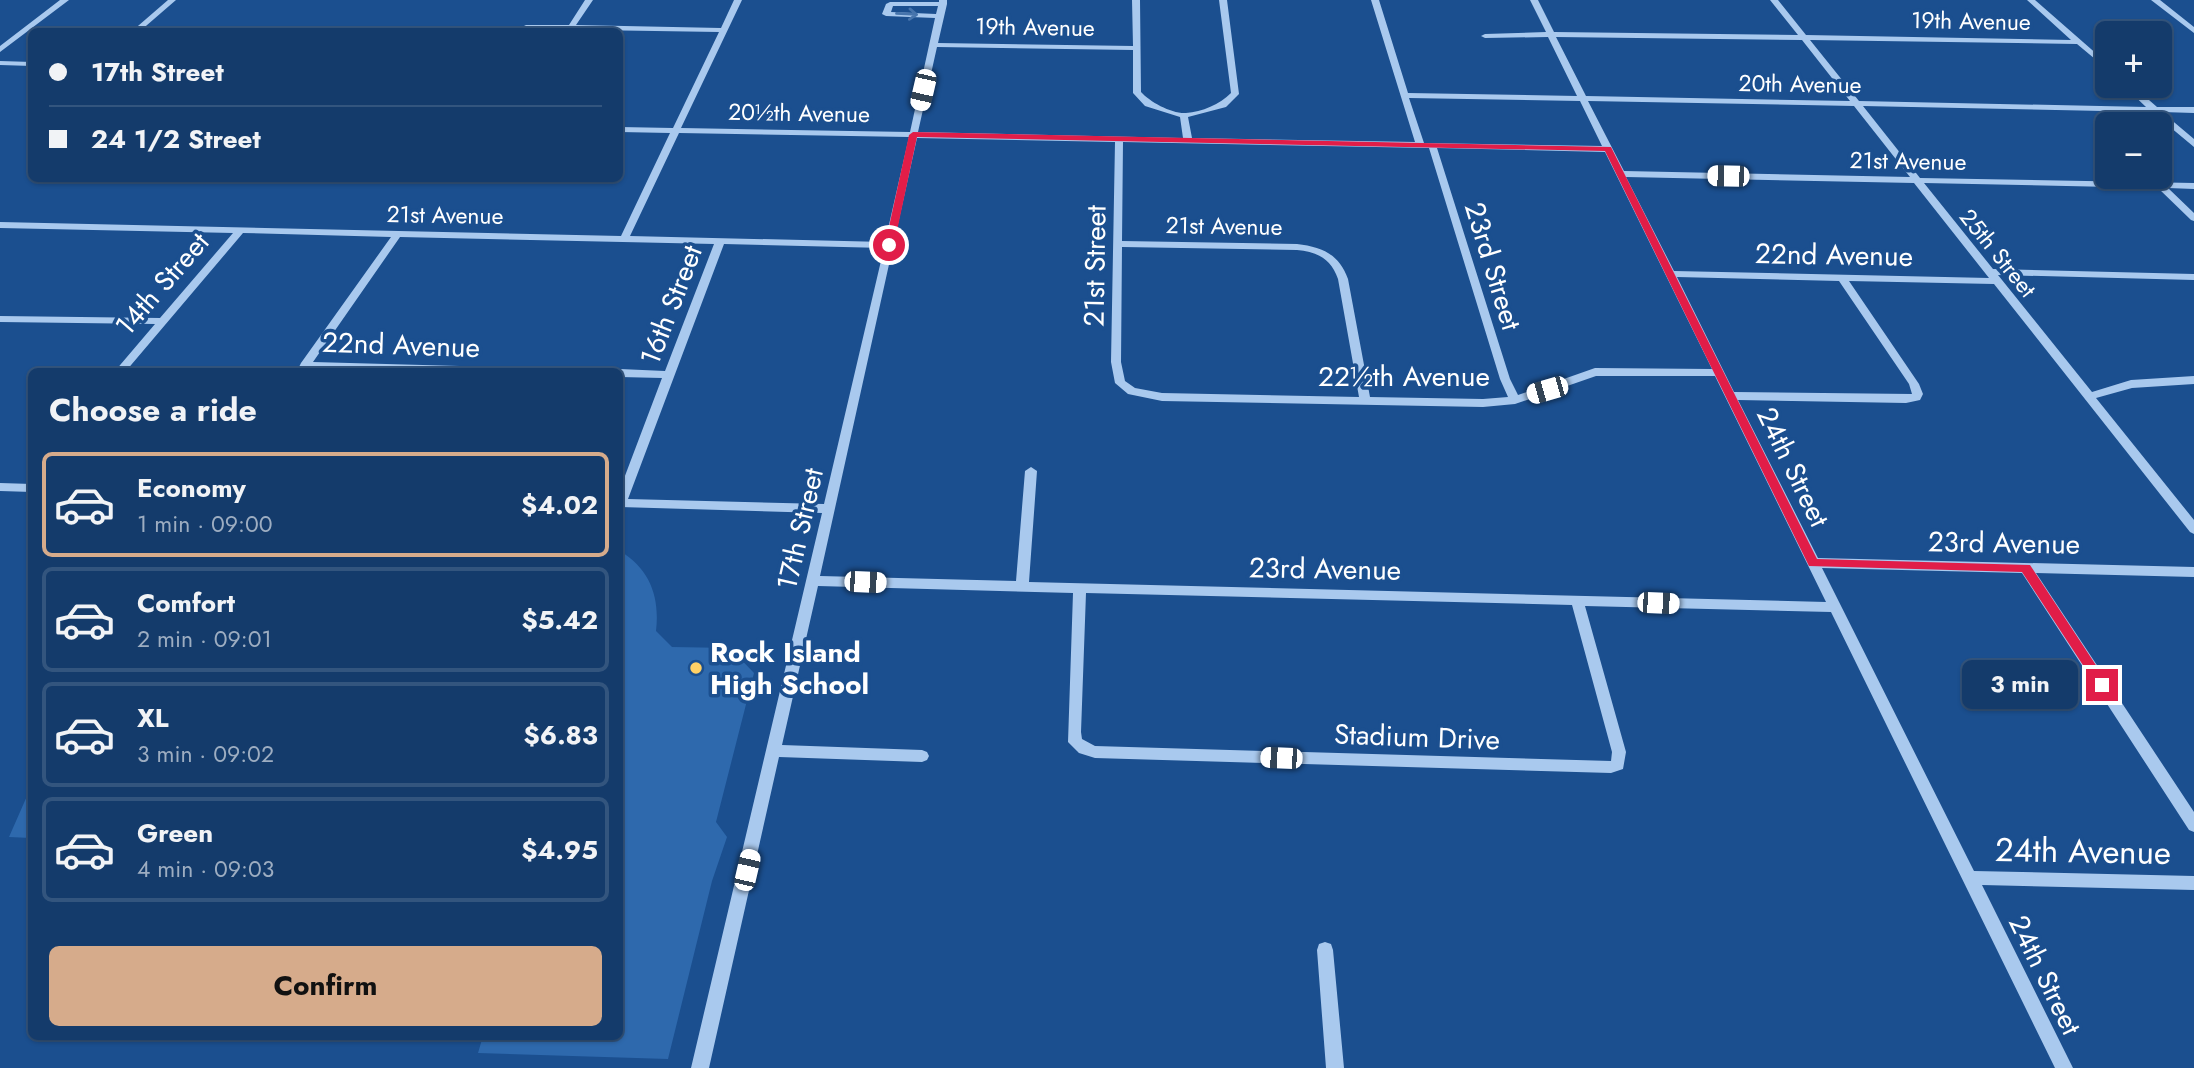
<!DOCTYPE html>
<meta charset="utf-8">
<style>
:root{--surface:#143b6b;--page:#1d4271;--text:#f1f3f6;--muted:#9dadc1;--line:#33557e;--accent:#d6ab8b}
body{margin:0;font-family:Jost,sans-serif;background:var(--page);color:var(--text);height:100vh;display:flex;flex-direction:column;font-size:26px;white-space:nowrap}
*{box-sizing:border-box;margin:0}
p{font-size:23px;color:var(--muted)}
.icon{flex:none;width:38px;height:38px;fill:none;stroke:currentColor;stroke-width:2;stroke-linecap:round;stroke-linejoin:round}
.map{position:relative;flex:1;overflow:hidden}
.sheet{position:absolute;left:28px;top:368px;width:595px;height:672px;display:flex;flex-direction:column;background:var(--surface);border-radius:10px;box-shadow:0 2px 5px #0004,0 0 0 2px var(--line)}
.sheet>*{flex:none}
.guide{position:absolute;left:28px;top:28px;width:595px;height:154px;border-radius:10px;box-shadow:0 2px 5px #0004,0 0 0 2px var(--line);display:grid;align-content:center;height:154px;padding:0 21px;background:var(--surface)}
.controls{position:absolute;left:2095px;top:21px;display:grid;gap:14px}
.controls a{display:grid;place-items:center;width:77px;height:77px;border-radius:10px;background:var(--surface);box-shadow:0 2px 5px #0004,0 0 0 2px var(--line);font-size:35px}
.end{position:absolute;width:32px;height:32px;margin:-16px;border:9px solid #e11d48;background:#fff;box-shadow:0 0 0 4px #fff}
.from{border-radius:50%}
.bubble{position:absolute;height:49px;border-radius:10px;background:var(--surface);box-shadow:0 2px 5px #0004,0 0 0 2px var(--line);font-size:23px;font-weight:700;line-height:49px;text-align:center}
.car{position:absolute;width:21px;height:42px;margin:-21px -10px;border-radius:9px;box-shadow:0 0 5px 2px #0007;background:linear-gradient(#fff 24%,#345 0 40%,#fff 0 76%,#345 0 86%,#fff 0)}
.guide b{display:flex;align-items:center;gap:24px;height:66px;font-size:26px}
.guide b+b{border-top:2px solid var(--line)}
.guide i{width:18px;height:18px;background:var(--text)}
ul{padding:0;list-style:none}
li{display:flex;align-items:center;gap:21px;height:105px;margin:0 14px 10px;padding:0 7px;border:4px solid var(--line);border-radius:10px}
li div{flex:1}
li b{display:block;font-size:26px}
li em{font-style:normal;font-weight:700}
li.current{border-color:var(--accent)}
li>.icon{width:63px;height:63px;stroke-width:1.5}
h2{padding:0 21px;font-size:32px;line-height:84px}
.cta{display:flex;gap:14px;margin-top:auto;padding:14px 21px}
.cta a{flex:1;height:80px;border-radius:10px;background:var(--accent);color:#111;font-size:28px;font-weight:700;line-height:80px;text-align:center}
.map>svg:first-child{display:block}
</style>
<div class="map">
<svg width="2194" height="1068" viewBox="0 0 2194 1068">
<rect width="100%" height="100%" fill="#1b4f8f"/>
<!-- green -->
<path fill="#2e69ad" d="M620 551C650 569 660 597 656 631L672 647 730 648 754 673 716 822 727 837 712 881 668 1059 478 1053 483 1036H620Z
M31 787V838L9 837Z"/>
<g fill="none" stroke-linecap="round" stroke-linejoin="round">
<!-- minor -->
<path fill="#a9c9ee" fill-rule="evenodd" d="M60 0H69L0 52V46Z
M168 0H176L139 32H131Z
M585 0H593L576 25 721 28 734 0H742L681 128 910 132 935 18 886 16 882 14 886 4 890 2H939V0H947V4L938 43 1133 46 1132 0H1140L1141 92C1150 102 1172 114 1186 113 1202 112 1220 104 1231 93L1219 0H1227L1239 94 1226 107 1188 117 1192 138 1415 142 1371 0H1379L1408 93 1577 96 1548 37 1485 38 1481 36 1485 34 1546 32 1530 0H1538L1554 32 1798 35 1770 0H1778L1806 35 2071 40 2027 0H2035L2107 63V69L2077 44 1810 40 1859 101 2146 107 2124 86H2133L2157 107H2194V113L2162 112 2194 139V147L2152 112 1863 106 1920 178 2194 183V189L2168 188 2194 213V221L2191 220 2158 188 1924 183 1993 269 2194 274V280L1998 275 2092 392 2131 380 2194 376V384L2132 388 2096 398 2194 520V534L2190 532 1994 284 1849 281 1919 384 1923 394 1920 400 1906 403 1738 400 1818 558 2194 567V577L2036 573 2194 812V832L2189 830 2022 573 1822 568 1974 871 2194 876V890L1982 885 2073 1068H2055L1831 612 1585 606 1626 752 1623 769 1611 773 1095 758 1079 753 1068 742 1073 593 818 586 782 745 922 750 927 752 929 756 927 760 922 762 779 757 709 1068H691L822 513 620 507V489L662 378 620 377V371H616L620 369 665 371 714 244 400 237 313 362 496 367 501 371 309 369 307 371H297L301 363 391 237 243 233 126 371H115L155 324 0 322V316L160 318 233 233 0 228V222L621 236 670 133 620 132V127L673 128 719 32 526 29 522 27 526 25H569ZM893 6H938L936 14 891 12ZM1556 37 1802 40 1850 101 1586 96ZM937 47 1133 50V93L1145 106 1180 117 1183 138 918 132ZM1409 98 1580 101 1602 146 1424 143ZM1588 101 1854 106 1910 177 1624 171ZM679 133 909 137 885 242 630 236ZM917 138 1115 142 1111 362 1115 383 1128 394 1162 401 1483 407 1515 404 1596 376H1715L1826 602 1029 582 1037 471 1031 467 1025 471 1016 581 820 576ZM1123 142 1429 148 1500 379 1508 397 1483 399 1370 397 1348 279C1339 254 1322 247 1297 244L1122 241ZM1437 148 1605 152 1712 369 1595 368 1518 395 1510 379ZM1626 177 1914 183 1989 278 1674 271ZM724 244 884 248 824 504 628 499ZM1122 247 1297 250C1318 252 1331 259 1338 279L1359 397 1162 393 1135 388 1125 381 1121 362ZM1677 277 1839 281 1909 384 1912 394 1734 392ZM1086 593 1572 605 1612 752 1611 761 1095 746 1082 739 1081 732Z
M2151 0H2160L2194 27V33Z
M0 61 32 62V66L0 65Z
M0 483 32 484V492L0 491Z
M1325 942 1331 944 1333 950 1344 1068H1326L1317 950 1319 944Z"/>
</g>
<!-- one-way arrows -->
<defs><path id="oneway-shaft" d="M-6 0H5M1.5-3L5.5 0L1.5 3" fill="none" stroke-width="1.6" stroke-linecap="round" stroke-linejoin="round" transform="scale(1.75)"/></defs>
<use stroke="#4674ac" href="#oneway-shaft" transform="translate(907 14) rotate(3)"/>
<!-- route -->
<path fill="#e11d48" d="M913 132 1611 147 1817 559 2030 565 2109 685 2102 690 2098 688 2022 572 1809 566 1605 151 917 137 894 245 889 248 885 245 909 135Z"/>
<!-- markers -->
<circle fill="#ffd166" stroke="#1b4f8f" stroke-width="2.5" cx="696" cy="668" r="7"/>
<g text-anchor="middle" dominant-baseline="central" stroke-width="7" stroke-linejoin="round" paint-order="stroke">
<!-- far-street labels -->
<g font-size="23" fill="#fff" stroke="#1b4f8f">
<text transform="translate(1971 21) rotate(1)">19th Avenue</text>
<text transform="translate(1035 27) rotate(1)">19th Avenue</text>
<text transform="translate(1800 84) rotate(1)">20th Avenue</text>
<text transform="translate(799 113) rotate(1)">20½th Avenue</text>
<text transform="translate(1908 161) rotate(1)">21st Avenue</text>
<text transform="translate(445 215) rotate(1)">21st Avenue</text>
<text transform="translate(1224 226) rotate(1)">21st Avenue</text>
<text transform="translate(1998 253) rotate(51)">25th Street</text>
</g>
<!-- street labels -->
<g font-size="28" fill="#fff" stroke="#1b4f8f">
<text transform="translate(1834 255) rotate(1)">22nd Avenue</text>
<text transform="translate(1095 266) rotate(-89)">21st Street</text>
<text transform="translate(1493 266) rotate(73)">23rd Street</text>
<text transform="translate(162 284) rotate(-49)">14th Street</text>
<text transform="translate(671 305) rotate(-69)">16th Street</text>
<text transform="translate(401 345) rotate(2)">22nd Avenue</text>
<text x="1404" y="376">22½th Avenue</text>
<text transform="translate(1793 467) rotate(64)">24th Street</text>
<text transform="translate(800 529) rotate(-77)">17th Street</text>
<text transform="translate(2004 543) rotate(1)">23rd Avenue</text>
<text transform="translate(1325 569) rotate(1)">23rd Avenue</text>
<text transform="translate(1417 737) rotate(2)">Stadium Drive</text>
<text transform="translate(2045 975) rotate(64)">24th Street</text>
</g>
<!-- poi labels -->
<g font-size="28" font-weight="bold" fill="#fff" stroke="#1b4f8f" text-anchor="start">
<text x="710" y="652">Rock Island<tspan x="710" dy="32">High School</tspan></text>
</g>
<!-- near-street labels -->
<g font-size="33" fill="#fff" stroke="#1b4f8f">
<text transform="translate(2083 851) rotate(1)">24th Avenue</text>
</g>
</g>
</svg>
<div class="controls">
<a>+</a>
<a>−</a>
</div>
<i class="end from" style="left:889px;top:245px"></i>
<i class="end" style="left:2102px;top:685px"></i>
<div class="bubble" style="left:1962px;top:660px;width:116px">3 min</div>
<i class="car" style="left:923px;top:90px;rotate:193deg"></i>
<i class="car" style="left:1728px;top:176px;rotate:271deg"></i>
<i class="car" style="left:1547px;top:390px;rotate:254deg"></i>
<i class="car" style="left:865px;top:582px;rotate:92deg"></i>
<i class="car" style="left:1658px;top:603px;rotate:92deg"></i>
<i class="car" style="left:1281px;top:758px;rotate:272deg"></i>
<i class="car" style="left:747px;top:870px;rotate:13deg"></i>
<div class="guide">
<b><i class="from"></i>17th Street</b>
<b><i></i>24 1/2 Street</b>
</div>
<section class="sheet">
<h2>Choose a ride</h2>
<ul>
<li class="current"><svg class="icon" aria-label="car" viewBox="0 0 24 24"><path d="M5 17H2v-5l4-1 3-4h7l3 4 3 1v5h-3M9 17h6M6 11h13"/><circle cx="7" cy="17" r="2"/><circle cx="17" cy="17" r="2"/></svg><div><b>Economy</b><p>1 min · 09:00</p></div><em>$4.02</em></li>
<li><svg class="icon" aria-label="car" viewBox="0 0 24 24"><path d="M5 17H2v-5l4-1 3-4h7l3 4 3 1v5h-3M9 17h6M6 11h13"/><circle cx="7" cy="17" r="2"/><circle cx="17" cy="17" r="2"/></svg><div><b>Comfort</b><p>2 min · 09:01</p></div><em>$5.42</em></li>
<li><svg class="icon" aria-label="car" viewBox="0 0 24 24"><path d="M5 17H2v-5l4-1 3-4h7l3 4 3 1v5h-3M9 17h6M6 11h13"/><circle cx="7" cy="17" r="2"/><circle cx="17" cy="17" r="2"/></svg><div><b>XL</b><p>3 min · 09:02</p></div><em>$6.83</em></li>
<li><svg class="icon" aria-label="car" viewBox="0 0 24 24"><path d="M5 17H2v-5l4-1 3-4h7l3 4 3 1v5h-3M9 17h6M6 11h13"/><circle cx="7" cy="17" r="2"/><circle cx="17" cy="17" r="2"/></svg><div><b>Green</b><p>4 min · 09:03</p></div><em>$4.95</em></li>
</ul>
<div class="cta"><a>Confirm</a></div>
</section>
</div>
